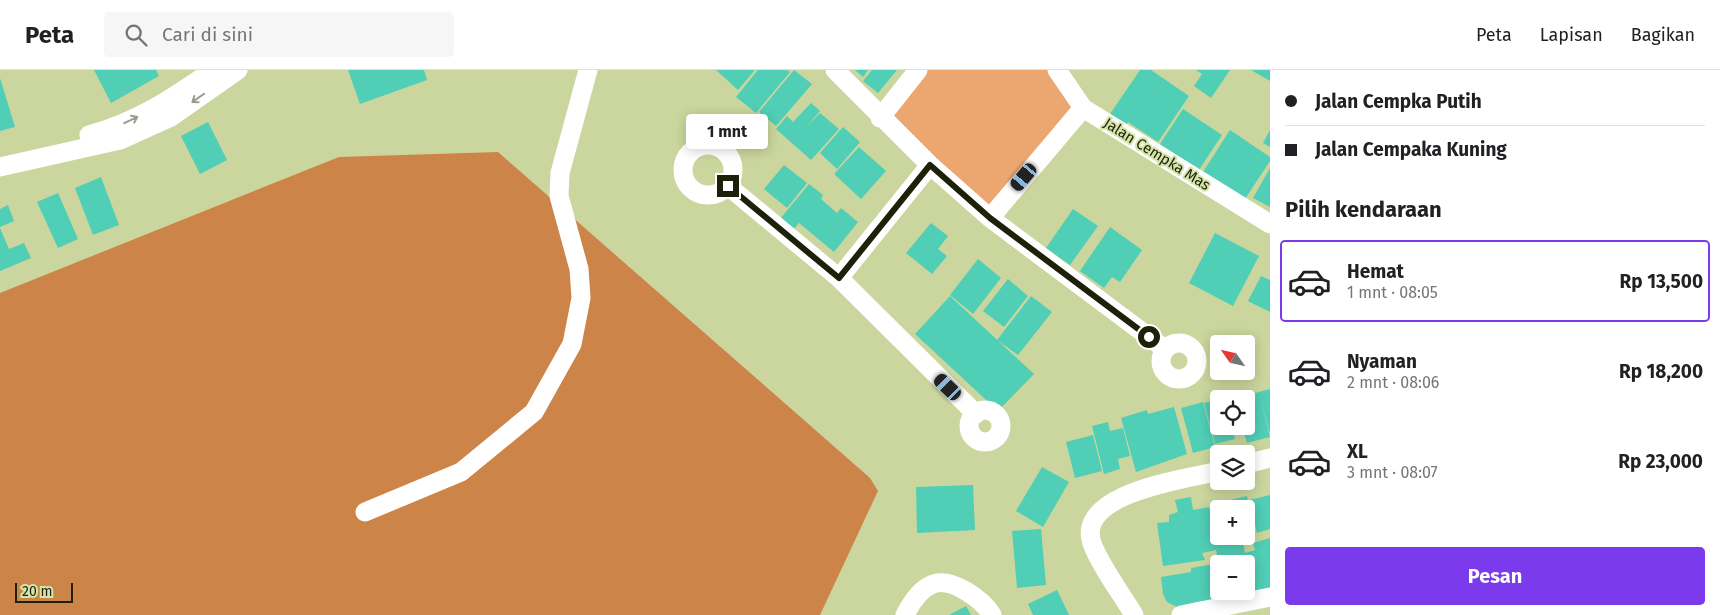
<!DOCTYPE html>
<html lang="id">
<meta charset="utf-8">
<style>
:root{--surface:#fff;--page:#f6f6f6;--text:#202124;--muted:#757577;--line:#e0e0e0;--accent:#7c3aed}
body{margin:0;font-family:"Fira Sans",sans-serif;background:var(--page);color:var(--text);height:100vh;display:flex;flex-direction:column;font-size:19px;white-space:nowrap}
*{box-sizing:border-box;margin:0}
p{font-size:16px;color:var(--muted)}
.icon{flex:none;width:28px;height:28px;fill:none;stroke:currentColor;stroke-width:2;stroke-linecap:round;stroke-linejoin:round}
.map{position:relative;flex:1;overflow:hidden}
.side{display:flex;flex-direction:column;background:var(--surface);width:450px}
.side>*{flex:none}
.hud{display:grid;align-content:center;height:110px;padding:0 15px;background:var(--surface)}
.needle{width:32px;rotate:304deg}
.controls{position:absolute;left:1210px;top:265px;display:grid;gap:10px}
.controls a{display:grid;place-items:center;width:45px;height:45px;border-radius:5px;background:var(--surface);box-shadow:0 2px 12px #0003;font-size:25px}
.scale{position:absolute;left:15px;bottom:12px;width:58px;box-sizing:border-box;padding-left:5px;border:2px solid #1d210a;border-top:0;font-size:14px;line-height:18px;white-space:nowrap;color:#1d210a;-webkit-text-stroke:4px #d6e3a9;paint-order:stroke}
.end{position:absolute;width:22px;height:22px;margin:-11px;border:6px solid #1d210a;background:#fff;box-shadow:0 0 0 2px #fff}
.from{border-radius:50%}
.bubble{position:absolute;height:35px;border-radius:5px;background:var(--surface);box-shadow:0 2px 12px #0003;font-size:16px;font-weight:700;line-height:35px;text-align:center}
.car{position:absolute;width:15px;height:30px;margin:-15px -8px;border-radius:6px;box-shadow:0 0 4px 1px #0007;background:linear-gradient(#222 24%,#8ab4d8 0 40%,#222 0 76%,#8ab4d8 0 86%,#222 0)}
.hud b{display:flex;align-items:center;gap:18px;height:48px;font-size:19px}
.hud b+b{border-top:1px solid var(--line)}
.hud i{width:12px;height:12px;background:var(--text)}
ul{padding:0;list-style:none}
li{display:flex;align-items:center;gap:15px;height:82px;margin:0 10px 8px;padding:0 5px;border:2px solid transparent;border-radius:5px}
li div{flex:1}
li b{display:block;font-size:19px}
li em{font-style:normal;font-weight:700}
li.current{border-color:var(--accent)}
li>.icon{width:45px;height:45px;stroke-width:1.5}
h2{padding:0 15px;font-size:22px;line-height:60px}
.button{display:flex;gap:10px;margin-top:auto;padding:10px 15px}
.button a{flex:1;height:58px;border-radius:5px;background:var(--accent);color:#fff;font-size:20px;font-weight:700;line-height:58px;text-align:center}
header{display:flex;align-items:center;gap:30px;box-sizing:border-box;height:70px;padding:0 25px;background:var(--surface);border-bottom:1px solid var(--line)}
header strong{font-size:24px}
nav{display:flex;gap:28px;margin-inline-start:auto;font-size:18px}
.search{width:350px;height:45px;background:var(--page);display:flex;align-items:center;gap:12px;box-sizing:border-box;padding:0 18px;border-radius:5px;color:var(--muted);font-size:19px}
main{display:flex;flex:1;min-height:0}
.map>svg:first-child{display:block}
</style>
<header>
<strong>Peta</strong>
<div class="search"><svg class="icon" aria-label="search" viewBox="0 0 24 24"><circle cx="10" cy="10" r="6"/><path d="M15 15l6 6"/></svg>Cari di sini</div>
<nav><a>Peta</a><a>Lapisan</a><a>Bagikan</a></nav>
</header>
<main>
<div class="map">
<svg width="1270" height="545" viewBox="0 0 1270 545">
<rect width="100%" height="100%" fill="#cad69d"/>
<!-- green -->
<path fill="#eca771" d="M922 0H1051L1078 37 989 146 881 46Z"/>
<!-- forest -->
<path fill="#cd8449" d="M498 82 870 408 878 421 820 545H0V223L339 87Z"/>
<!-- building -->
<path fill="#50ceb6" d="M94 0H156L159 6 111 33Z
M348 0H424L427 10 360 34Z
M716 0H755L738 20Z
M758 0H787L790 2 756 43 736 27Z
M794 0 812 14 776 56 759 42Z
M855 0H868L863 7Z
M872 0H897L878 23 863 11Z
M1140 0H1151L1189 26 1158 72 1128 52 1124 59 1108 47Z
M1196 0H1230L1211 28 1194 16 1202 4Z
M1251 0H1270V11Z
M0 8 15 57 0 61Z
M811 33 820 41 807 56 820 43 839 59 811 90 776 59 787 46 793 52Z
M1183 39 1222 65 1199 100 1160 74Z
M208 52 227 90 200 104 181 66Z
M843 57 860 72 837 99 820 83Z
M1230 60 1270 87V91L1245 129 1203 102Z
M1270 60V77L1263 73Z
M859 77 886 101 861 129 834 104Z
M784 95 807 113 787 138 764 119Z
M1270 98V137L1253 128Z
M101 107 119 155 93 165 75 118Z
M809 114 823 125 821 129 837 143 841 138 858 152 834 182 799 153 793 160 780 149Z
M58 123 78 169 58 178 37 132Z
M8 135 14 151 0 157V139Z
M1073 139 1098 156 1070 195 1046 178Z
M931 153 948 166 938 179 947 186 932 204 906 183Z
M1110 157 1142 180 1120 212 1112 207 1104 218 1080 201Z
M0 158 9 179 24 173 31 188 0 201Z
M1215 163 1259 186 1233 236 1189 213Z
M978 189 1001 208 973 244 950 225Z
M1261 206 1270 210V242L1248 231Z
M1008 209 1028 226 1004 257 983 241Z
M950 226 1034 304 998 341 915 264Z
M1031 226 1052 242 1018 285 997 270Z
M1270 319V361H1269L1259 322Z
M1259 322 1270 367 1247 373 1242 356H1246V329L1235 328Z
M1219 329V356H1232L1235 369 1215 374 1204 333Z
M1203 332 1215 377 1193 383 1181 338Z
M1174 337 1187 384 1136 402 1121 348 1147 340 1148 344Z
M1108 352 1110 361 1123 358 1130 386 1118 389 1120 399 1104 404 1092 356Z
M1093 365 1102 401 1075 408 1066 372Z
M1042 397 1069 412 1043 457 1016 441Z
M973 415 975 460 917 463 916 417Z
M1270 425V459L1257 463 1249 430Z
M1247 426 1255 462 1246 464V439H1219V466H1234L1230 468 1232 475 1243 472 1245 483 1255 480 1253 473 1270 468V518L1254 521 1252 510 1246 511V494H1219L1216 480 1202 483 1205 490 1163 496 1157 453 1169 452V445L1178 442 1175 430 1191 427 1193 440 1209 437 1210 440 1223 437 1222 432Z
M1041 459 1046 515 1017 518 1012 461Z
M1219 493V521H1246L1247 526 1196 532 1179 538 1167 532 1163 524 1161 507 1191 502V498Z
M1057 520 1069 545H1033L1028 534Z
M966 536 971 545H949Z"/>
<g fill="none" stroke-linecap="round" stroke-linejoin="round">
<!-- minor -->
<path stroke="#fff" stroke-width="19" d="M835 0 930 95 990 148 1165 279
M1057 0 1083 38 1270 154
M880 48 918 0
M89 65C137 52 173 28 213 0
M683 100a25 25 0 1 1 50 0a25 25 0 1 1-50 0Z
M0 97 120 70 171 47 238 0
M728 116 839 208 976 344
M990 148 1083 38
M839 208 930 95
M1161 291a18 18 0 1 1 36 0a18 18 0 1 1-36 0Z
M969 356a16 16 0 1 1 32 0a16 16 0 1 1-32 0Z
M1246 394 1270 388
M365 442 461 402 534 342 572 274 581 228 579 199 559 126 560 103 588 0
M905 545C911 533 920 519 933 514 952 507 983 530 992 545
M1134 545C1121 523 1103 500 1093 476 1071 423 1187 409 1219 401
M1181 545 1270 527"/>
</g>
<!-- one-way arrows -->
<defs><path id="oneway-shaft" d="M-6 0H5M1.5-3L5.5 0L1.5 3" fill="none" stroke-width="1.6" stroke-linecap="round" stroke-linejoin="round" transform="scale(1.25)"/></defs>
<g stroke="#999b91">
<use href="#oneway-shaft" transform="translate(198 28) rotate(145)"/>
<use href="#oneway-shaft" transform="translate(131 50) rotate(-25)"/>
</g>
<g fill="none" stroke-linecap="round" stroke-linejoin="round">
<!-- route -->
<path stroke="#1d210a" stroke-width="6" d="M728 116 839 208 930 95 990 148 1149 267"/>
</g>
<g text-anchor="middle" dominant-baseline="central" stroke-width="4" stroke-linejoin="round" paint-order="stroke">
<!-- street labels -->
<g font-size="15" fill="#1d210a" stroke="#d6e3a9">
<text transform="translate(1157 84) rotate(32)">Jalan Cempka Mas</text>
</g>
</g>
</svg>
<div class="controls">
<a><svg class="needle" viewBox="-14 -14 28 28"><path d="M0-13l5 13h-10z" fill="#e53935"/><path d="M0 13l5-13h-10z" fill="#757577"/></svg></a>
<a><svg class="icon" aria-label="locate" viewBox="0 0 24 24"><circle cx="12" cy="12" r="6"/><path d="M12 2v4M12 18v4M2 12h4M18 12h4"/></svg></a>
<a><svg class="icon" aria-label="layers" viewBox="0 0 24 24"><path d="M12 4l9 5-9 5-9-5zM3 14l9 5 9-5"/></svg></a>
<a>+</a>
<a>−</a>
</div>
<div class="scale">20 m</div>
<i class="end from" style="left:1149px;top:267px"></i>
<i class="end" style="left:728px;top:116px"></i>
<div class="bubble" style="left:686px;top:44px;width:82px">1 mnt</div>
<i class="car" style="left:1024px;top:107px;rotate:220deg"></i>
<i class="car" style="left:948px;top:317px;rotate:314deg"></i>
</div>
<section class="side">
<div class="hud">
<b><i class="from"></i>Jalan Cempka Putih</b>
<b><i></i>Jalan Cempaka Kuning</b>
</div>
<h2>Pilih kendaraan</h2>
<ul>
<li class="current"><svg class="icon" aria-label="car" viewBox="0 0 24 24"><path d="M5 17H2v-5l4-1 3-4h7l3 4 3 1v5h-3M9 17h6M6 11h13"/><circle cx="7" cy="17" r="2"/><circle cx="17" cy="17" r="2"/></svg><div><b>Hemat</b><p>1 mnt · 08:05</p></div><em>Rp 13,500</em></li>
<li><svg class="icon" aria-label="car" viewBox="0 0 24 24"><path d="M5 17H2v-5l4-1 3-4h7l3 4 3 1v5h-3M9 17h6M6 11h13"/><circle cx="7" cy="17" r="2"/><circle cx="17" cy="17" r="2"/></svg><div><b>Nyaman</b><p>2 mnt · 08:06</p></div><em>Rp 18,200</em></li>
<li><svg class="icon" aria-label="car" viewBox="0 0 24 24"><path d="M5 17H2v-5l4-1 3-4h7l3 4 3 1v5h-3M9 17h6M6 11h13"/><circle cx="7" cy="17" r="2"/><circle cx="17" cy="17" r="2"/></svg><div><b>XL</b><p>3 mnt · 08:07</p></div><em>Rp 23,000</em></li>
</ul>
<div class="button"><a>Pesan</a></div>
</section>
</main>
